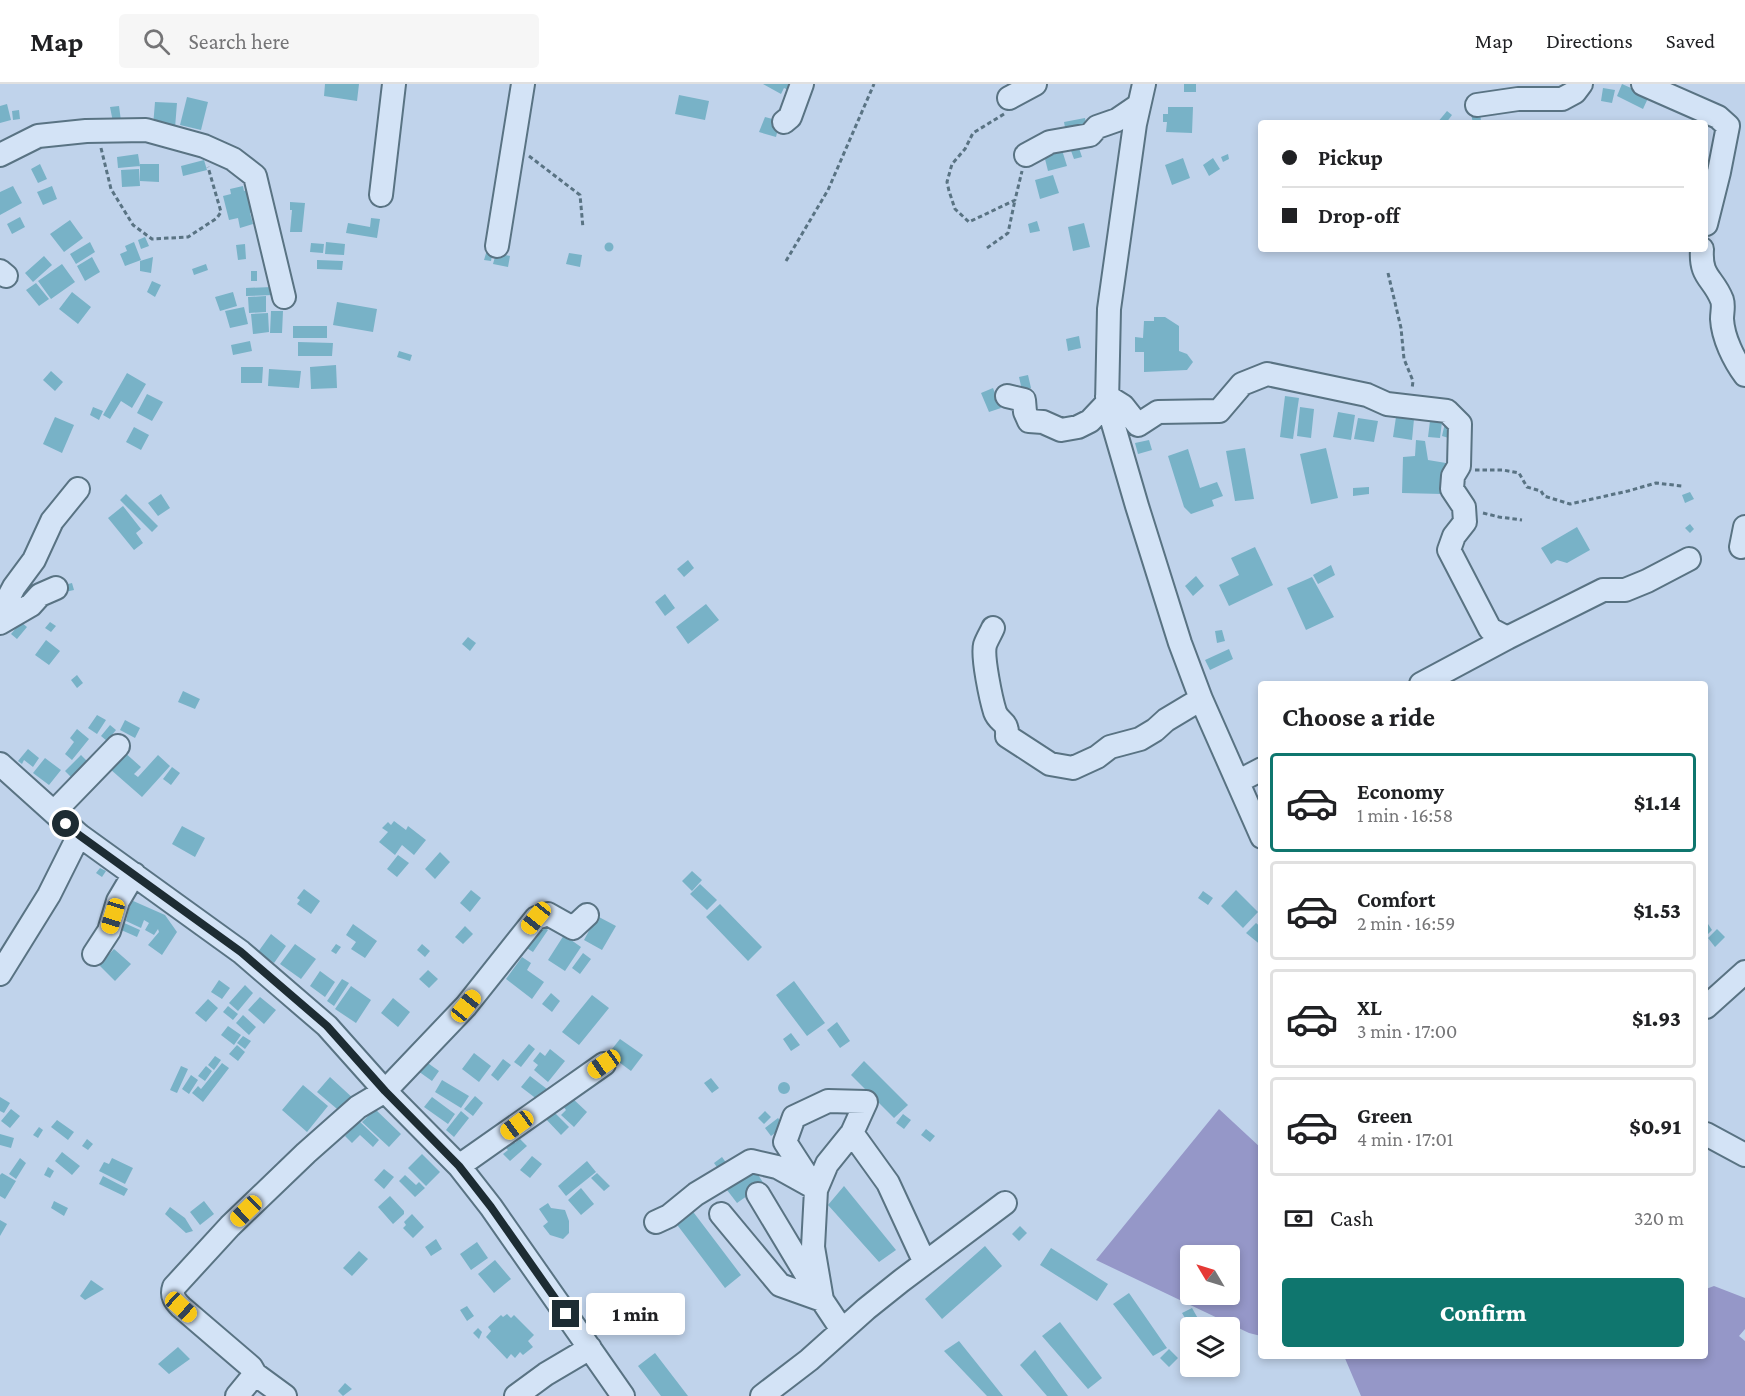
<!DOCTYPE html>
<meta charset="utf-8">
<style>
:root{--surface:#fff;--page:#f6f6f6;--text:#202124;--muted:#757577;--line:#e0e0e0;--accent:#0f766e}
body{margin:0;font-family:"Crimson Pro",serif;background:var(--page);color:var(--text);height:100vh;display:flex;flex-direction:column;font-size:22px;white-space:nowrap}
*{box-sizing:border-box;margin:0}
p{font-size:20px;color:var(--muted)}
.icon{flex:none;width:33px;height:33px;fill:none;stroke:currentColor;stroke-width:2;stroke-linecap:round;stroke-linejoin:round}
.map{position:relative;flex:1;overflow:hidden}
.side{position:absolute;left:1258px;top:597px;width:450px;height:678px;display:flex;flex-direction:column;background:var(--surface);border-radius:6px;box-shadow:0 3px 9px #0003}
.side>*{flex:none}
.top-card{position:absolute;left:1258px;top:36px;width:450px;height:132px;border-radius:6px;box-shadow:0 3px 9px #0003;display:grid;align-content:center;height:132px;padding:0 24px;background:var(--surface)}
.needle{width:39px;rotate:308deg}
.buttons{position:absolute;left:1180px;top:1161px;display:grid;gap:12px}
.buttons a{display:grid;place-items:center;width:60px;height:60px;border-radius:6px;background:var(--surface);box-shadow:0 3px 9px #0003;font-size:30px}
.end{position:absolute;width:27px;height:27px;margin:-14px;border:8px solid #1d2c33;background:#fff;box-shadow:0 0 0 3px #fff}
.from{border-radius:50%}
.bubble{position:absolute;height:42px;border-radius:6px;background:var(--surface);box-shadow:0 3px 9px #0003;font-size:20px;font-weight:800;line-height:42px;text-align:center}
.car{position:absolute;width:18px;height:36px;margin:-18px -9px;border-radius:8px;box-shadow:0 0 4px 2px #0007;background:linear-gradient(#f5c518 24%,#345 0 40%,#f5c518 0 76%,#345 0 86%,#f5c518 0)}
.top-card b{display:flex;align-items:center;gap:21px;height:57px;font-size:22px}
.top-card b+b{border-top:2px solid var(--line)}
.top-card i{width:15px;height:15px;background:var(--text)}
ul{padding:0;list-style:none}
li{display:flex;align-items:center;gap:18px;height:99px;margin:0 12px 9px;padding:0 12px;border:3px solid var(--line);border-radius:6px}
li div{flex:1}
li b{display:block;font-size:22px}
li em{font-style:normal;font-weight:800}
li.current{border-color:var(--accent)}
li>.icon{width:54px;height:54px;stroke-width:1.5}
h2{padding:0 24px;font-size:27px;line-height:72px}
.pay{display:flex;align-items:center;gap:15px;height:66px;padding:0 24px;font-size:22px}
.pay p{margin-inline-start:auto}
.button{display:flex;gap:12px;margin-top:auto;padding:12px 24px}
.button a{flex:1;height:69px;border-radius:6px;background:var(--accent);color:#fff;font-size:24px;font-weight:800;line-height:69px;text-align:center}
header{display:flex;align-items:center;gap:36px;box-sizing:border-box;height:84px;padding:0 30px;background:var(--surface);border-bottom:2px solid var(--line)}
header strong{font-size:28px}
nav{display:flex;gap:33px;margin-inline-start:auto;font-size:21px}
.search{width:420px;height:54px;background:var(--page);display:flex;align-items:center;gap:15px;box-sizing:border-box;padding:0 21px;border-radius:6px;color:var(--muted);font-size:22px}
.map>svg:first-child{display:block}
</style>
<header>
<strong>Map</strong>
<div class="search"><svg class="icon" aria-label="search" viewBox="0 0 24 24"><circle cx="10" cy="10" r="6"/><path d="M15 15l6 6"/></svg>Search here</div>
<nav><a>Map</a><a>Directions</a><a>Saved</a></nav>
</header>
<div class="map">
<svg width="1745" height="1312" viewBox="0 0 1745 1312">
<rect width="100%" height="100%" fill="#c0d3eb"/>
<!-- green -->
<path fill="#9597c8" fill-rule="evenodd" d="M1219 1025 1261 1064V1252L1249 1249 1096 1176ZM1191 1172H1230V1210H1191Z
M1714 1202 1745 1214V1245L1739 1252 1745 1257V1312H1361L1344 1272H1706V1205Z"/>
<!-- building -->
<path fill="#78b2c7" d="M325 0H359L357 17 324 12Z
M763 0H797L793 8 784 4 781 10Z
M1184 0H1196V8H1184Z
M1622 0 1649 12 1643 25 1617 12Z
M1603 4 1615 6 1612 19 1601 17Z
M679 11 709 17 705 36 675 30Z
M187 13 208 18 201 46 180 41Z
M155 18 177 19 175 44 153 42Z
M7 20 11 36 0 39V22Z
M119 22 121 37 113 38 110 23Z
M1168 23H1193L1192 49 1166 48 1167 38H1163V30H1168Z
M19 26 20 35 13 36 12 27Z
M1447 27 1452 31 1446 39H1437Z
M1480 28 1481 37 1473 39 1471 30Z
M765 33 780 37 776 53 759 48Z
M1085 34 1087 46 1066 49 1064 38Z
M1078 61 1082 73 1074 75 1070 64Z
M1062 66 1067 82 1048 87 1044 71Z
M138 70 140 82 118 84 117 73Z
M1228 70 1229 75 1223 78 1221 73Z
M1183 74 1190 94 1172 101 1165 81Z
M1213 74 1220 85 1209 92 1203 81Z
M204 76 207 86 183 92 181 82Z
M40 80 47 95 38 99 31 85Z
M140 80H159V98L140 97Z
M139 85 140 102 122 103 121 86Z
M1053 91 1059 109 1040 115 1035 96Z
M13 102 22 119 0 131V108Z
M52 102 57 115 43 121 37 108Z
M243 102 244 107 251 105 257 127 250 129 253 140 240 144 238 134 229 136 223 112 231 110 230 105Z
M290 118 305 119 302 148H290L292 126H290Z
M20 133 25 143 12 150 7 140Z
M371 134 380 135 377 154 346 149 348 139 370 143Z
M70 136 83 154 64 168 50 150Z
M1037 137 1040 147 1030 149 1028 140Z
M1084 139 1090 163 1073 167 1068 143Z
M145 153 149 162 141 165 138 156Z
M90 158 95 168 76 180 70 170Z
M134 158 141 176 125 182 120 170 127 167 125 162Z
M326 158 345 160 344 171 325 170Z
M604.5 163a4.5 4.5 0 1 1 9 0a4.5 4.5 0 1 1-9 0Z
M311 159 324 160 323 169 310 168Z
M245 160 246 175 238 176 236 161Z
M487 166 493 167 491 177 484 176Z
M496 169 510 172 508 183 493 180Z
M569 169 582 171 580 183 566 180Z
M44 172 52 181 33 198 25 189Z
M92 173 100 188 85 197 77 182Z
M153 173 151 189 140 187V177Z
M317 176 343 177 342 186 317 185Z
M62 180 75 198 51 215 38 197Z
M206 180 208 186 194 191 192 185Z
M251 187H257V197H251Z
M152 197 161 201 155 213 147 208Z
M36 199 49 215 39 222 26 206Z
M272 203 273 211 246 212V204Z
M72 208 91 223 78 240 59 225Z
M233 208 237 222 220 227 215 213Z
M266 212V228L249 229 248 213Z
M337 218 377 225 373 248 333 241Z
M244 223 248 240 230 244 225 227Z
M271 227H283L282 249H270Z
M268 229 269 248 253 250 251 230Z
M1154 233H1165L1179 242V267L1187 270 1193 278 1187 286 1144 288V268H1135V253L1143 254 1144 237H1154Z
M293 242H327V254H293Z
M1079 252 1081 264 1068 267 1066 255Z
M250 257 252 267 233 271 231 261Z
M298 258 333 259 332 272H298Z
M399 267 412 271 410 277 397 273Z
M336 281 337 304 311 305 310 283Z
M241 283H263L262 299H241Z
M269 285 301 287 299 304 268 302Z
M51 287 63 298 55 307 43 296Z
M127 289 146 300 132 324 121 317 110 335 103 331Z
M1028 291 1031 304 1022 306 1019 293Z
M993 304 1001 324 989 328 981 309Z
M147 310 163 318 152 337 137 329Z
M1285 312 1299 314 1293 355 1280 353Z
M93 323 103 327 99 336 90 331Z
M1300 323 1314 325 1311 354 1297 352Z
M1338 328 1355 331 1351 356 1333 353Z
M55 333 74 341 62 369 43 360Z
M1396 333 1414 335 1412 356 1393 353Z
M1358 334 1378 337 1374 358 1354 355Z
M1430 337 1442 338 1440 354 1428 353Z
M1445 339 1455 341 1452 355 1442 352Z
M134 343 149 351 141 366 126 358Z
M1149 356 1152 366 1138 370 1135 359Z
M1416 356 1425 357 1428 376 1446 379 1442 410 1402 409 1403 373 1415 372Z
M1245 364 1254 415 1235 417 1226 367Z
M1326 364 1338 414 1311 420 1300 370Z
M1188 365 1200 404 1217 398 1223 412 1212 416 1214 422 1191 430 1184 423 1168 372Z
M1369 403V410L1353 412V404Z
M1690 408 1694 415 1685 419 1682 411Z
M126 410 158 442 152 448 120 416Z
M161 410 170 424 158 432 148 419Z
M123 422 141 445 136 449 143 459 134 466 108 434Z
M1690 440 1694 445 1690 449 1685 444Z
M1577 443 1590 466 1567 479 1557 476 1551 480 1541 464Z
M1255 463 1273 501 1229 522 1219 501 1239 491 1231 474Z
M688 476 694 484 684 493 677 485Z
M1331 481 1335 491 1318 500 1313 491Z
M1196 492 1204 502 1193 512 1185 502Z
M1312 493 1334 533 1306 546 1287 504Z
M72 499 74 506 65 508 64 501Z
M665 510 675 524 665 532 655 518Z
M706 520 719 536 688 560 676 543Z
M21 538 27 543 17 555 11 550Z
M50 538 56 542 51 548 45 544Z
M1222 546 1225 557 1217 559 1215 547Z
M468 553 476 559 470 567 462 560Z
M46 556 60 567 49 581 35 571Z
M1229 565 1233 575 1210 586 1205 576Z
M77 591 83 599 77 604 71 596Z
M183 607 200 615 195 625 178 618Z
M97 631 106 636 97 650 88 644Z
M125 636 140 644 135 654 120 646Z
M110 641 116 646 107 657 101 652Z
M77 645 89 655 72 676 65 670 74 658 70 654Z
M28 665 39 674 33 683 24 676 22 680 18 677Z
M123 667 141 683 134 690 138 693 158 671 170 682 142 713 110 685Z
M81 671 92 682 76 698 65 687Z
M45 674 61 686 49 701 33 689Z
M172 683 180 689 171 701 163 695Z
M394 737 406 746 408 742 426 756 414 771 402 761 395 771 379 758 388 748 382 744 388 738 391 741Z
M182 742 205 754 195 773 172 760Z
M440 768 450 778 435 795 425 785Z
M398 771 409 779 397 793 387 785Z
M100 784 106 787 102 793 96 789Z
M692 787 702 796 692 807 682 797Z
M700 800 717 816 707 826 690 810Z
M304 805 320 817 311 830 297 820 300 816 297 814Z
M471 806 481 814 470 828 460 819Z
M1236 806 1258 828 1243 844 1221 822Z
M1203 807 1213 814 1208 821 1198 814Z
M131 816 165 831 177 848 162 871 148 861 159 848 158 845 154 851 145 846 149 839 144 836 141 844 126 837Z
M720 820 762 863 748 877 706 833Z
M597 832 616 842 602 866 584 856Z
M122 838 140 846 137 853 119 845Z
M1256 839 1262 844V862L1246 849Z
M353 840 377 857 365 874 351 865 356 858 346 851Z
M1708 840 1712 846 1706 852V842Z
M540 841 548 846 533 868 525 863Z
M465 842 473 850 463 860 455 853Z
M1717 845 1725 853 1715 863 1708 854Z
M271 850 286 862 274 879 258 868Z
M564 851 581 863 565 887 548 876Z
M295 860 316 875 301 895 280 880Z
M336 860 341 863 336 870 331 867Z
M422 860 430 867 425 873 417 866Z
M114 865 131 880 115 897 99 881Z
M583 869 591 875 580 890 572 884Z
M522 873 531 879 527 886 544 898 532 915 506 895Z
M428 886 438 895 429 904 419 895Z
M320 887 335 898 325 913 310 902Z
M342 895 349 899 334 922 327 917Z
M219 896 230 904 222 915 211 908Z
M794 897 825 939 807 952 776 911Z
M245 901 253 909 238 927 229 919Z
M351 902 371 916 356 939 335 925Z
M551 909 560 917 552 928 542 920Z
M592 911 609 924 579 961 562 948Z
M260 913 276 926 264 940 248 926Z
M393 914 410 928 398 943 381 929Z
M208 915 218 924 206 938 195 929Z
M228 922 238 930 233 936 223 928Z
M243 931 256 943 249 951 236 939Z
M837 938 850 957 840 964 827 946Z
M228 942 241 951 234 961 221 951Z
M791 949 800 961 791 967 783 955Z
M243 952 251 957 245 965 237 959Z
M620 955 643 971 631 987 608 970Z
M529 960 535 965 521 983 514 978Z
M237 961 245 968 238 977 229 970Z
M550 965 565 977 548 998 534 986 538 981 533 977 540 968 545 972Z
M474 969 491 982 479 998 462 985Z
M215 972 221 976 214 986 208 981Z
M503 975 511 981 498 997 491 991Z
M425 977 439 987 432 997 418 987Z
M864 977 908 1021 894 1034 851 991Z
M222 979 229 984 203 1018 192 1009 198 1002 201 1005Z
M181 982 188 985 177 1009 170 1006Z
M206 982 212 987 205 997 198 992Z
M191 991 198 996 189 1010 182 1005Z
M530 992 547 1005 538 1016 521 1003Z
M330 993 355 1016 343 1030 317 1008Z
M711 994 719 1004 712 1009 704 999Z
M442 996 469 1012 461 1024 435 1008Z
M778 1004a6 6 0 1 1 12 0a6 6 0 1 1-12 0Z
M303 1001 328 1022 307 1048 282 1026Z
M475 1012 483 1019 473 1032 464 1025Z
M0 1013 10 1019 4 1029 0 1027Z
M432 1013 455 1030 448 1040 424 1023Z
M571 1013 587 1028 574 1043 561 1031 566 1026 563 1022Z
M11 1025 20 1032 10 1044 1 1037Z
M375 1025 401 1050 389 1063 362 1038Z
M552 1026 569 1043 561 1051 544 1033Z
M461 1027 469 1034 454 1053 446 1046Z
M765 1027 771 1033 764 1040 758 1034Z
M903 1030 911 1036 904 1045 896 1039Z
M778 1034 784 1042 771 1052 765 1044Z
M57 1036 74 1048 68 1056 51 1043Z
M359 1037 379 1056 373 1063 360 1051 352 1059 345 1052Z
M39 1043 43 1046 38 1054 33 1051Z
M926 1045 935 1052 930 1058 921 1051Z
M0 1050 14 1054 11 1064 0 1061Z
M87 1055 93 1060 88 1066 82 1062Z
M520 1055 527 1062 510 1077 503 1070 508 1066 505 1063 512 1056 515 1059Z
M62 1068 80 1082 72 1091 55 1077Z
M422 1070 440 1088 426 1102 408 1084Z
M532 1072 542 1080 530 1094 520 1086Z
M722 1073 727 1080 719 1086 714 1079Z
M20 1074 26 1079 16 1095 9 1090Z
M112 1074 133 1084 125 1100 99 1087 104 1078 109 1080Z
M587 1077 596 1088 566 1112 558 1102Z
M48 1083 54 1087 50 1094 44 1091Z
M384 1085 394 1093 384 1105 374 1096Z
M755 1086 764 1100 737 1119 727 1106Z
M2 1089 16 1097 5 1115 0 1112V1091Z
M597 1089 610 1102 604 1107 591 1094Z
M405 1091 416 1101 419 1098 425 1104 415 1113 399 1097Z
M103 1092 128 1105 124 1112 99 1100Z
M844 1102 896 1166 879 1178 828 1121Z
M581 1104 594 1120 581 1131 568 1116Z
M390 1112 404 1127V1130L393 1140 378 1123Z
M54 1117 68 1124 64 1132 51 1124Z
M204 1117 214 1130 200 1141 190 1128Z
M548 1119 551 1124 565 1126 569 1137V1149L563 1155 550 1151 543 1142 548 1138 539 1125Z
M170 1123 185 1134 193 1147 186 1149 165 1130Z
M691 1125 741 1191 725 1204 675 1138Z
M412 1130 424 1143 413 1154 403 1144 406 1141 404 1138Z
M0 1136 7 1140 0 1152Z
M1020 1142 1027 1149 1019 1157 1012 1150Z
M436 1155 442 1165 431 1172 425 1163Z
M477 1158 488 1174 471 1186 460 1170Z
M985 1162 1002 1182 942 1235 925 1215Z
M1051 1164 1108 1200 1097 1217 1040 1181Z
M359 1167 368 1175 352 1192 343 1184Z
M495 1176 511 1195 494 1209 478 1190Z
M91 1196 104 1205 85 1216 80 1212Z
M1129 1209 1167 1264 1153 1272 1113 1220Z
M467 1222 474 1232 467 1237 460 1226Z
M1192 1224 1200 1238 1191 1244 1182 1229Z
M507 1230 511 1234 514 1231 534 1251 528 1257 533 1263 523 1271 520 1268 515 1274 511 1270 507 1275 486 1253 491 1247 488 1243 501 1231 503 1233Z
M1060 1238 1102 1294 1088 1305 1042 1252Z
M478 1244 482 1248 479 1255 473 1249Z
M959 1257 1003 1312H987L944 1267Z
M178 1263 190 1275 169 1290 158 1280Z
M1169 1265 1178 1274 1169 1283 1160 1274Z
M1035 1266 1068 1312H1047L1020 1281Z
M655 1269 688 1312H661L638 1282Z
M345 1299 352 1305 343 1312 338 1307Z"/>
<g fill="none" stroke-linecap="round" stroke-linejoin="round">
<!-- minor casing -->
<g stroke="#597383" stroke-width="26">
<path id="minor" d="M1144 0 1135 40 1109 225 1107 319 1137 422 1180 559 1201 615 1262 753
M1643 0 1718 33 1728 42 1719 88 1706 140
M1009 14 1035 0
M1477 21 1518 15H1562L1575 8 1581 0
M784 38 790 33 802 0
M0 71 38 52 86 47 146 46 204 62 233 75 255 92 284 213
M1026 71 1050 58 1090 51 1097 43 1117 36 1139 21
M381 111 394 0
M497 162 523 0
M1702 165C1700 194 1713 193 1722 216 1724 222 1722 228 1722 235 1723 254 1734 276 1745 291
M0 187 6 192
M1007 312 1024 316 1025 328 1029 337 1043 338 1061 346 1078 343 1090 337 1107 319
M1107 312 1123 322 1138 341 1158 328 1219 327 1242 300 1267 290 1367 311 1387 320 1447 327 1460 340 1459 382 1453 392 1452 405 1464 423 1465 438 1454 452 1449 466 1490 545 1507 554
M1741 463 1745 443
M0 530 14 503 34 476 52 437 78 405
M0 539 31 521 40 511 56 504
M993 544C991 549 987 555 985 561 982 573 991 615 995 628 999 639 1008 636 1007 652L1050 680 1073 684 1097 673 1110 663 1140 655 1155 646 1166 636 1201 615
M1421 600 1507 554 1603 506H1625L1647 497 1689 475
M0 680 79 751 241 868 327 942 385 1007 459 1082 491 1123 623 1312
M1239 697 1262 685
M54 728 118 662
M94 870 109 847 118 817 134 790
M0 890 49 811 79 751
M1706 923 1745 888
M852 1049 888 1099 925 1179
M1706 1050 1745 1071
M459 1082 604 980
M816 1106 785 1058 794 1033 828 1017 866 1018 852 1049 827 1080 816 1106 813 1163 822 1216 842 1246
M758 1110 815 1205
M721 1130 780 1201 822 1216
M656 1138 669 1132 696 1110 751 1077 777 1083 813 1103
M255 1290 285 1312
M237 1312 255 1290 251 1283 181 1223C175 1217 171 1212 174 1203L230 1142 306 1069 358 1023 385 1007 466 922 536 834 548 830 573 844 587 831
M516 1312 546 1290 590 1264
M762 1312 809 1276 866 1225 901 1197 1005 1119"/>
</g>
<!-- path -->
<path stroke="#597383" stroke-width="3" stroke-dasharray="4.5 3" stroke-linecap="butt" d="M1004 30 973 49 965 65 952 80 947 98 949 107 955 125 969 138 1015 116 1022 87
M101 64 111 105 133 141 152 155 188 153 217 134 221 128 208 83
M529 72 580 111 583 144
M987 164 1008 149 1015 116
M786 177 828 106 874 0
M1388 189 1401 244 1404 275 1413 297 1412 305
M1475 386H1503L1519 389 1527 403 1541 407 1544 412 1570 420 1628 407 1656 399 1682 402
M1483 429 1499 433 1522 436"/>
<!-- minor -->
<use href="#minor" stroke="#d3e3f6" stroke-width="22"/>
</g>
<g fill="none" stroke-linecap="round" stroke-linejoin="round">
<!-- route -->
<path stroke="#1d2c33" stroke-width="8" d="M66 740 79 751 241 868 327 942 385 1007 459 1082 491 1123 566 1230"/>
</g>
</svg>
<div class="buttons">
<a><svg class="needle" viewBox="-14 -14 28 28"><path d="M0-13l5 13h-10z" fill="#e53935"/><path d="M0 13l5-13h-10z" fill="#757577"/></svg></a>
<a><svg class="icon" aria-label="layers" viewBox="0 0 24 24"><path d="M12 4l9 5-9 5-9-5zM3 14l9 5 9-5"/></svg></a>
</div>
<i class="end from" style="left:66px;top:740px"></i>
<i class="end" style="left:566px;top:1230px"></i>
<div class="bubble" style="left:586px;top:1209px;width:99px">1 min</div>
<i class="car" style="left:113px;top:832px;rotate:197deg"></i>
<i class="car" style="left:536px;top:834px;rotate:219deg"></i>
<i class="car" style="left:466px;top:922px;rotate:39deg"></i>
<i class="car" style="left:604px;top:980px;rotate:235deg"></i>
<i class="car" style="left:517px;top:1041px;rotate:234deg"></i>
<i class="car" style="left:246px;top:1127px;rotate:226deg"></i>
<i class="car" style="left:181px;top:1223px;rotate:132deg"></i>
<div class="top-card">
<b><i class="from"></i>Pickup</b>
<b><i></i>Drop-off</b>
</div>
<section class="side">
<h2>Choose a ride</h2>
<ul>
<li class="current"><svg class="icon" aria-label="car" viewBox="0 0 24 24"><path d="M5 17H2v-5l4-1 3-4h7l3 4 3 1v5h-3M9 17h6M6 11h13"/><circle cx="7" cy="17" r="2"/><circle cx="17" cy="17" r="2"/></svg><div><b>Economy</b><p>1 min · 16:58</p></div><em>$1.14</em></li>
<li><svg class="icon" aria-label="car" viewBox="0 0 24 24"><path d="M5 17H2v-5l4-1 3-4h7l3 4 3 1v5h-3M9 17h6M6 11h13"/><circle cx="7" cy="17" r="2"/><circle cx="17" cy="17" r="2"/></svg><div><b>Comfort</b><p>2 min · 16:59</p></div><em>$1.53</em></li>
<li><svg class="icon" aria-label="car" viewBox="0 0 24 24"><path d="M5 17H2v-5l4-1 3-4h7l3 4 3 1v5h-3M9 17h6M6 11h13"/><circle cx="7" cy="17" r="2"/><circle cx="17" cy="17" r="2"/></svg><div><b>XL</b><p>3 min · 17:00</p></div><em>$1.93</em></li>
<li><svg class="icon" aria-label="car" viewBox="0 0 24 24"><path d="M5 17H2v-5l4-1 3-4h7l3 4 3 1v5h-3M9 17h6M6 11h13"/><circle cx="7" cy="17" r="2"/><circle cx="17" cy="17" r="2"/></svg><div><b>Green</b><p>4 min · 17:01</p></div><em>$0.91</em></li>
</ul>
<div class="pay"><svg class="icon" aria-label="cash" viewBox="0 0 24 24"><path d="M3 7h18v10H3z"/><circle cx="12" cy="12" r="2"/></svg>Cash<p>320 m</p></div>
<div class="button"><a>Confirm</a></div>
</section>
</div>
